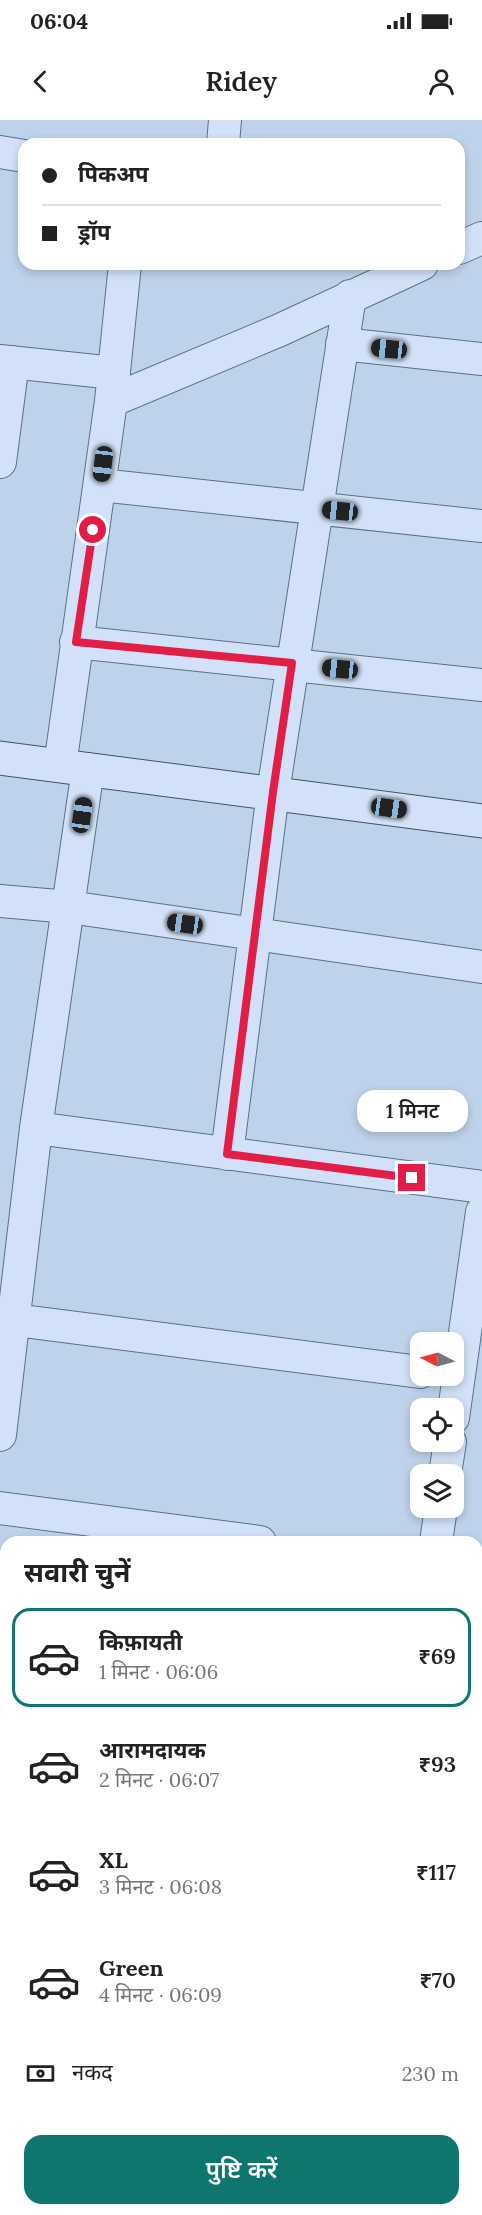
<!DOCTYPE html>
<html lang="hi">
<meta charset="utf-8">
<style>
:root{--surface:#fff;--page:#f2f2f2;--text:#222;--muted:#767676;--line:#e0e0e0;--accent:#0f766e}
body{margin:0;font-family:Lora,"Noto Sans Devanagari",serif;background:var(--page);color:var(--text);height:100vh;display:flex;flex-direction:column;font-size:22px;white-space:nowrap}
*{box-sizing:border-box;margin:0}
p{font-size:20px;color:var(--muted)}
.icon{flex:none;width:33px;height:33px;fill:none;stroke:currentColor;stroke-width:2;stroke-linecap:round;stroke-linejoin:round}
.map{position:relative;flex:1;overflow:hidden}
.sheet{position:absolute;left:0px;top:1416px;width:483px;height:680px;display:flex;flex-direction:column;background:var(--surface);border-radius:18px 18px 0 0;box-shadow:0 3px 9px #0003}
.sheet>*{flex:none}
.hud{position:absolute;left:18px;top:18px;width:447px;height:132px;border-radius:18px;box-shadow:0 3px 9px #0003;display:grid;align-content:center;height:132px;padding:0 24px;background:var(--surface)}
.needle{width:39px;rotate:276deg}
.tools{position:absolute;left:410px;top:1212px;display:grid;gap:12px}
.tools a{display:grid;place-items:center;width:54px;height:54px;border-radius:12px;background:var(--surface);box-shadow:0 3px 9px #0003;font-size:30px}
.end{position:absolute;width:27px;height:27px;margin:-14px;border:8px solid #e11d48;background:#fff;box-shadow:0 0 0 3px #fff}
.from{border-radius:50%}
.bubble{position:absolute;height:42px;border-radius:18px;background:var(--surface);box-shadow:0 3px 9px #0003;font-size:20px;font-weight:600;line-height:42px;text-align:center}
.car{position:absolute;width:18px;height:36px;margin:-18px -9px;border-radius:8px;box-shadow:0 0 4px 2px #0007;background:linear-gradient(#222 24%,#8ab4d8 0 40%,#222 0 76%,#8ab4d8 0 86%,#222 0)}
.hud b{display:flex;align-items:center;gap:21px;height:57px;font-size:22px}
.hud b+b{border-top:2px solid var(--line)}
.hud i{width:15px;height:15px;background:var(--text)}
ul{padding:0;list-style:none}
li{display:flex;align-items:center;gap:18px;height:99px;margin:0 12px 9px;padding:0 12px;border:3px solid transparent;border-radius:18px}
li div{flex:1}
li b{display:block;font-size:22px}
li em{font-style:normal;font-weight:600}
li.on{border-color:var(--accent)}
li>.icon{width:54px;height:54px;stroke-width:1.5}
h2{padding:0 24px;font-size:27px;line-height:72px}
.pay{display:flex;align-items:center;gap:15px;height:66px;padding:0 24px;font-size:22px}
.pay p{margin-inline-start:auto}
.cta{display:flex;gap:12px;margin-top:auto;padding:12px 24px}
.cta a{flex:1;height:69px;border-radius:18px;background:var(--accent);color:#fff;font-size:24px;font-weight:600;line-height:69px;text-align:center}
.status{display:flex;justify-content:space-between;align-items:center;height:42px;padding:0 30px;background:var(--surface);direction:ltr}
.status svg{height:16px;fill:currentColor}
header{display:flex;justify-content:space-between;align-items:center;height:78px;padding:0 24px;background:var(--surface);font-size:27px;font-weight:600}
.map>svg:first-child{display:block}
</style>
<div class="status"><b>06:04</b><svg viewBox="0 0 49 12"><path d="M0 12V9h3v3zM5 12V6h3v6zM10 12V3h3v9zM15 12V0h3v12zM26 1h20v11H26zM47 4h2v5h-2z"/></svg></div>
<header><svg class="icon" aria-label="back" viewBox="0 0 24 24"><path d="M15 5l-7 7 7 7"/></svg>Ridey<svg class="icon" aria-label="person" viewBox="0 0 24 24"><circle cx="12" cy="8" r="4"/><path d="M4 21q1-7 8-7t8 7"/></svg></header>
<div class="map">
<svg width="482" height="2095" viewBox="0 0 482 2095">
<rect width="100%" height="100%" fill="#bfd2eb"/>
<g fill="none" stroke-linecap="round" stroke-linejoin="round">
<!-- minor casing -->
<g stroke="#587283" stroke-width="34">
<path id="minor" d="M223 24 225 0
M0 32 24 36
M459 128 482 118
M342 224 482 239
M0 241 114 253
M111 281 125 144
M0 342 13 242
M100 365 482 406
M76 522 482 565
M60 646 111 281 280 210 422 144
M0 781 69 787 482 847
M36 1008 482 1067
M227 1034 273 672 350 176
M15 1200 420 1252
M453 1298 482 1092
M0 1315 36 1008 88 649
M445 1354 450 1322
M0 1388 260 1422
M436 1422 441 1388
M477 1449 482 1450
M0 1556 6 1557
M0 1688H6
M477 1764H482
M477 1870 482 1856
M477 1943 482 1944
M0 2061 6 2062
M427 2095V2090"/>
</g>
<!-- secondary casing -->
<g stroke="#3c5565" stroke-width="35">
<path id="secondary" d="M0 638 482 701"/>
</g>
<!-- minor -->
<use href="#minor" stroke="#d2e1f7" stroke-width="32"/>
<!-- secondary -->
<use href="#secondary" stroke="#d2e1f7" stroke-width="33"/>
</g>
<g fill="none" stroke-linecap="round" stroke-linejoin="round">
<!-- route -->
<path stroke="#e11d48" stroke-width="8" d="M93 410 76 522 292 543 273 672 227 1034 412 1058"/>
</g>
</svg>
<div class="tools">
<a><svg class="needle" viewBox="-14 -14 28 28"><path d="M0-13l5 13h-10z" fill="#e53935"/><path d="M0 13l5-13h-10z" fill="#767676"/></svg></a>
<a><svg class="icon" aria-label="locate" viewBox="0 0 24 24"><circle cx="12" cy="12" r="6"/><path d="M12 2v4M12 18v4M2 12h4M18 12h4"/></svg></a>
<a><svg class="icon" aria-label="layers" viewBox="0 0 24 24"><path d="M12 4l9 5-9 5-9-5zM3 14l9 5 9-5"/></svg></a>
</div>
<i class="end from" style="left:93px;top:410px"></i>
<i class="end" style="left:412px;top:1058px"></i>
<div class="bubble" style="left:357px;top:970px;width:111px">1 मिनट</div>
<i class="car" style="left:389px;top:229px;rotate:276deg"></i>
<i class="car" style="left:103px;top:344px;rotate:187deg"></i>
<i class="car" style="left:340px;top:391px;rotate:276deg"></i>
<i class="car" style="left:340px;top:549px;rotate:276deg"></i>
<i class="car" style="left:389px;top:688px;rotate:98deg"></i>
<i class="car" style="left:82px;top:695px;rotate:8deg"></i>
<i class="car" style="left:185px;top:804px;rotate:278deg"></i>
<div class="hud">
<b><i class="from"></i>पिकअप</b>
<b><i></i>ड्रॉप</b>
</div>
<section class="sheet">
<h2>सवारी चुनें</h2>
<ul>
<li class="on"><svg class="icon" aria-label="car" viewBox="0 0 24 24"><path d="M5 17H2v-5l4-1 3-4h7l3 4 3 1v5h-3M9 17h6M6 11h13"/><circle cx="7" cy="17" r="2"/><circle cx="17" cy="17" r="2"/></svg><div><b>किफ़ायती</b><p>1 मिनट · 06:06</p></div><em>₹69</em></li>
<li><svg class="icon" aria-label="car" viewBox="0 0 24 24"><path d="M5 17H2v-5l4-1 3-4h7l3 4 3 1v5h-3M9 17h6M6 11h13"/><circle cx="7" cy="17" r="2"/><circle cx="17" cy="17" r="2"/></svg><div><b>आरामदायक</b><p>2 मिनट · 06:07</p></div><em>₹93</em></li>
<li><svg class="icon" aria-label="car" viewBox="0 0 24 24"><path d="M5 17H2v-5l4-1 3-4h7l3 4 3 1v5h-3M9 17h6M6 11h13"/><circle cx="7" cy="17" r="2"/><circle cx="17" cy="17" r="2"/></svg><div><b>XL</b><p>3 मिनट · 06:08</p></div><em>₹117</em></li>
<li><svg class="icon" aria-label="car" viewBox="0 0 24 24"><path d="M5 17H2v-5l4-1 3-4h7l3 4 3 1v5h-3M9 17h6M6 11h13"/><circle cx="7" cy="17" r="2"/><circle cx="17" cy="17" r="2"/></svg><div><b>Green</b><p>4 मिनट · 06:09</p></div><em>₹70</em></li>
</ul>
<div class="pay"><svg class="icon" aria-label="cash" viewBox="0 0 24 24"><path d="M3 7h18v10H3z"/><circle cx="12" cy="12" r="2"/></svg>नकद<p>230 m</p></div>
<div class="cta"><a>पुष्टि करें</a></div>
</section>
</div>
